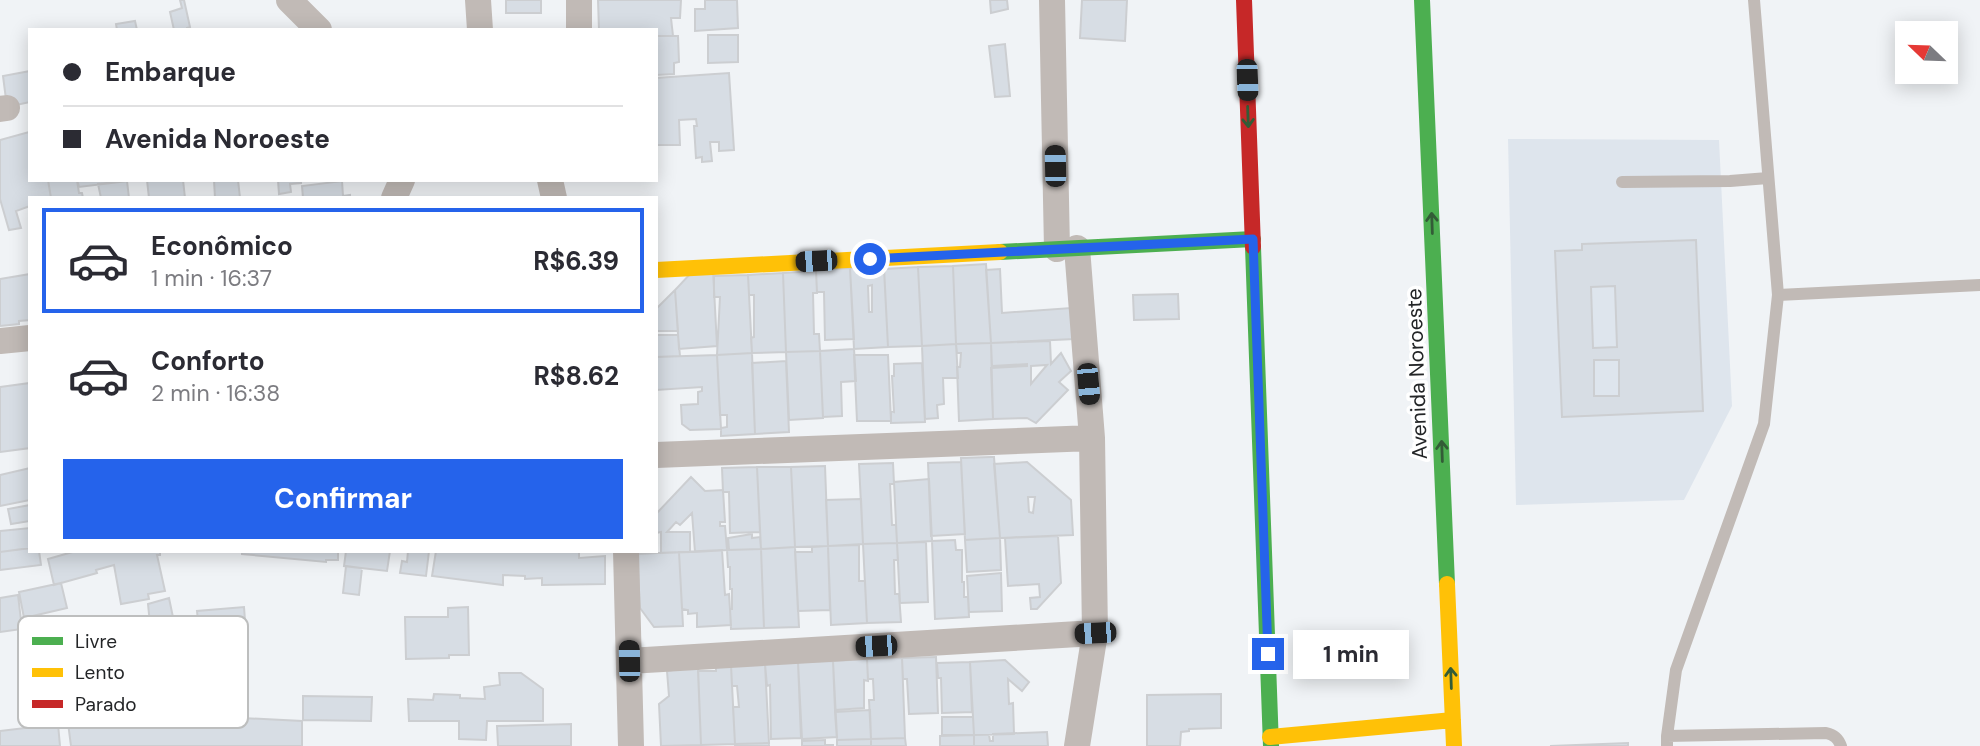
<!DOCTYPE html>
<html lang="pt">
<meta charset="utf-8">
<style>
:root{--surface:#fff;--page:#f2f2f3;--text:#2b2b33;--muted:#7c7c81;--line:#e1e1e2;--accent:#2563eb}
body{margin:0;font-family:"DM Sans",sans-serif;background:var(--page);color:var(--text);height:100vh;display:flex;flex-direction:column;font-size:26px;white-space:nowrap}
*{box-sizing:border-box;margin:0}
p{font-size:23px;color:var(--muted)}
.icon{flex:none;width:38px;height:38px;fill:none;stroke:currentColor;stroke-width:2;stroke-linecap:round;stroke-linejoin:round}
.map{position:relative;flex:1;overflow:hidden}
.panel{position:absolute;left:28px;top:196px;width:630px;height:357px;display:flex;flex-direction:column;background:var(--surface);border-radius:0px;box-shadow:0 4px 18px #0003}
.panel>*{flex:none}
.guide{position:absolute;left:28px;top:28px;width:630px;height:154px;border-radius:0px;box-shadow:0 4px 18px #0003;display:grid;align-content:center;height:154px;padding:0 35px;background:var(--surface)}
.needle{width:46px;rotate:293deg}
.buttons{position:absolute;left:1895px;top:21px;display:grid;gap:14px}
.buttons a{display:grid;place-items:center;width:63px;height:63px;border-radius:0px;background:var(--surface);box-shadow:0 4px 18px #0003;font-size:35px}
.end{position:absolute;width:32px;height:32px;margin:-16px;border:9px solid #2563eb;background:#fff;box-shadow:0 0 0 4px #fff}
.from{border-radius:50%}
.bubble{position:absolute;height:49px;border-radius:0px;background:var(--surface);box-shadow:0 4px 18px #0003;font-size:23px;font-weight:700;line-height:49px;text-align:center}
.car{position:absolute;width:21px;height:42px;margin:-21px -10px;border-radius:9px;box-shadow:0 0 5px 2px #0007;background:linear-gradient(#222 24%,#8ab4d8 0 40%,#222 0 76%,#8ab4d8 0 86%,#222 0)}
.guide b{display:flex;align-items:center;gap:24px;height:66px;font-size:26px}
.guide b+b{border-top:2px solid var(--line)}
.guide i{width:18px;height:18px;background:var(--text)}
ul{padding:12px 0 0;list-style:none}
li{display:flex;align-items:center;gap:21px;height:105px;margin:0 14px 10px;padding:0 21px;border:4px solid transparent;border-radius:0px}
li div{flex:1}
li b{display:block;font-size:26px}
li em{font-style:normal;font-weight:700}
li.current{border-color:var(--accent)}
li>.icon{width:63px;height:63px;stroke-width:1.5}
.action{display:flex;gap:14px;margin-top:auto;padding:14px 35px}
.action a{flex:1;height:80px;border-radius:0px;background:var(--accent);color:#fff;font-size:28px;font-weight:700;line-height:80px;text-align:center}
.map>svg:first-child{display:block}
</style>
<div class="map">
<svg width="1980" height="746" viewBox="0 0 1980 746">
<rect width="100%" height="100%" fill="#f0f3f6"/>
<!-- built -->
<path fill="#dee5ed" d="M1508 139 1719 140 1732 406 1684 500 1516 505Z"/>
<!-- building -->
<path fill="#d7dde4" stroke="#ccced1" stroke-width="2" fill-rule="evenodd" d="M180 0H184L190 27 187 28V30H174L170 12 182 8Z
M506 0H541V13H506Z
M598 0H681L680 18H671L673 36H656V30H599Z
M705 0H737L738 28 695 31V9H705Z
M990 0H1007L1008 9 991 13Z
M1082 0H1127L1125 41 1080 38Z
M135 21 137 30H117L116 24Z
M708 35H738V62L708 63Z
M656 36H678L679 62 674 63V74L656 75Z
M1005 44 1010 96 995 97 989 46Z
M30 71V102L7 107 3 76Z
M729 73 734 150 719 151V142H710L712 161 702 162V157L696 158 694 126H697L696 119 679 120 680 145H656V78Z
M29 132 30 180H48L51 198H30V206L16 211 21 228 9 230 0 199V140Z
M48 180H77L79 193H82L83 198H51Z
M77 180H136L79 187Z
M147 180H183L185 198H149Z
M214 180H238L240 198H215Z
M278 180H301V183L290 184 291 192 279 194Z
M127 181 129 198H101L98 184Z
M342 181 343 196 350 195V198H303L302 186Z
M1696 240 1703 411 1562 417 1555 251 1582 250V244ZM1615 286 1617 347 1593 348 1591 287ZM1594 360H1619V396H1594Z
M986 264 991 343 956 344 953 266Z
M953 266 956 344 922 346 918 267Z
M884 267 888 347 854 349 850 268ZM872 285V312H869L868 286Z
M918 267 922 346 888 347 884 269Z
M850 268 854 339 825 340 824 292H817L816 270Z
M1000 269 1002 313 1071 308 1074 339 991 343 986 270Z
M713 270 717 346 679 349 675 290 692 272Z
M816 271 817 293H813L814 334H819L820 351 786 352 783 273Z
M783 273 786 352 752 353 751 338 754 337V295H749L748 275Z
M30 274V320L19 321V324L0 326V279Z
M748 275 752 353 717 355 720 297H714V276Z
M675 290 678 331H656V309Z
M1178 294 1179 319 1134 320 1133 295Z
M656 335H678L680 356 656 357Z
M1050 341 1051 364 1061 353 1071 371 1059 382 1068 390 1036 423 1027 418 993 419 991 368 1027 366V364L992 366 991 343ZM1047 365 1031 384V366Z
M991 343 993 419 959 421 957 367H960L961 353H957L956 344Z
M956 344 958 378H943L944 404 937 405 938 418 925 419 922 346Z
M854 349 856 381 841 382 842 416 823 417 820 351Z
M820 351 823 418 789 420 786 352Z
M752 353 755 434 721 436V428L727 427V415H720L717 355Z
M717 355 721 429 690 430 682 424 681 405 698 404V392L702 391V387L656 390V357Z
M854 355H888L891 421H857Z
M786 361 789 432 755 434 752 363Z
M922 363 925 422 891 423V411L894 412 892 376H894V364Z
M30 383V448L0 452V387Z
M991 457H994L1000 538 965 540 961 458Z
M961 462 965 534 931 536 928 463Z
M1027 462 1071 500 1073 535 1000 538 994 464ZM1028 497H1035L1033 513 1029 512Z
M893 463 894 484H890L892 525H896L897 543 863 544 859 464Z
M825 466 828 546 795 547 791 467Z
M757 467H791L795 547 761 549Z
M757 467 760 532 730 533 729 492H723L722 468Z
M30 468V500L0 506V475Z
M691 477 705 491 723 490 725 522H720V526H725L727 550 695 552 692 513 680 525 676 522 667 532H690V552L661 553V532L656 533V514Z
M929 479 932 541 897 543 894 482Z
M861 499 863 544 828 546 826 500Z
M30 505V521L11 524 8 509Z
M30 528V548L0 552V531Z
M752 534V538L760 537 761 549 729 550 728 538Z
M1058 536 1061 583 1037 609H1031L1030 598 1040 597 1039 584 1008 586 1005 538Z
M1000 538 1001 570 967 572 965 540Z
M955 540 956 550H962V582H964V597H968L969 617 935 619 932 541Z
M926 542 928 602 900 603 897 543Z
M897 543 898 560H894L895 594H899L901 622 867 623 863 544Z
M859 545V581H865L867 623 831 625 828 546Z
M828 546 830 610 798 611 795 552H812V547Z
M795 547 799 627 764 628 761 549Z
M30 548V551H39L41 565 0 570V552Z
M761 549 764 628 731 629 730 609H732V589H730V567H728L727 550Z
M722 550 725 595 729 594 731 625 697 627V613L688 614V610L682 609 679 552Z
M76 551H160V555H157L165 591 148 594 149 599 121 604 114 565 96 570 97 573 54 585 48 559Z
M242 551H338V560H326V562L242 554Z
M346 551H390L387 571 344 566Z
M408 551H429L426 576 400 573 402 561 407 562Z
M436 551H579V558L605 556V584L542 585V578L525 579V576L503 575V585L432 576Z
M679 552 683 626 654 627 640 608 637 554Z
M346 566 362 568 359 595 343 593Z
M1001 573 1002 611 969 612 967 576Z
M61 583 67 608 24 618 19 592Z
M18 595 22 629 0 632V598Z
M169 598 180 651 113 652V624L148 625 150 624 148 604Z
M244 607 247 647 201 652 197 611Z
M468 607 469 655H449V658L406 659 405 617H448V608Z
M936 657 938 713 909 714 907 679H903L902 658Z
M902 658 905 738 871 739 869 700H874L873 679H868L867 659Z
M867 659 868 681 864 680V708L835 710 833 661Z
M1005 660 1029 682 1022 691 1008 679 1009 704 1013 703 1014 734 974 735 970 662Z
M833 661 837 737 802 739 798 662Z
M798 662 801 738 771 739 770 685 767 686 765 664Z
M970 662 972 712 942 713 941 678H938L937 663Z
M765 664 769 743 735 744 733 707H739L737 686H732L731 665Z
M716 665H731L735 744 701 745 698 671H716Z
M698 666 701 745 661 746 659 704 669 696 667 671Z
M499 673H521L543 689V721H487L486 740 459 739V721H409L408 699 433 700 434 694 460 695V698L485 699 484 687 500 685Z
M1221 694V728L1189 729V731L1181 732 1180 746H1147V695Z
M303 696 372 697 371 721 303 720Z
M870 710 871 739 837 740 835 712Z
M203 716 302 721V746H71L68 723 190 721V722H203Z
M942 717H973L974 735H942Z
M58 724 60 746H0V731Z
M571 724V746H498L497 726Z
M1047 732 1048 746H974V735H989L990 741H993V734Z
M974 735V746H940V736Z
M905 738 906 746H871V739Z
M871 739V746H837V740Z
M825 740V745H833V746H802V741Z
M769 743V746H735V744Z
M1628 743V746H1550Z"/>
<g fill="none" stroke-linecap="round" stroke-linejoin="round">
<!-- lane -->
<path stroke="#c1bab6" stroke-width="12" d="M1622 182 1730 181 1768 178
M1778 295 1980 285
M1667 736 1826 733C1834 735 1838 738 1841 746
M1667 746V736L1676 670 1764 424 1778 295 1754 0"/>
<!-- street -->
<path stroke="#c1bab6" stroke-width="26" d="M289 0 319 30
M478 0 480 30
M1052 0 1057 249
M579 30V0
M0 109 7 108
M550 180 554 198
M394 198 402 180
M1077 248 1092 438 1095 633 1077 746
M0 341 30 338
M656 455 1092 438
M626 551 631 746
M629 661 1095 633"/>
<!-- fast -->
<path stroke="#4caf50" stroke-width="16" d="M1422 0 1447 584
M1253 247 1271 746
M1000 252 1253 239"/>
<!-- slow -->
<path stroke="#ffc107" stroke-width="16" d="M656 270 1000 252
M1447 584 1454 746
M1270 737 1453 720"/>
<!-- jam -->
<path stroke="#c62828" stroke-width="16" d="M1244 0 1253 247"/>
</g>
<!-- one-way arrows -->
<defs><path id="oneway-shaft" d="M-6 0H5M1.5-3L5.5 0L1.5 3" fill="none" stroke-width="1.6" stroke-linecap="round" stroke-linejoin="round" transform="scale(1.75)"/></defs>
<g stroke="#335c37">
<use href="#oneway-shaft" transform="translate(1248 117) rotate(88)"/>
<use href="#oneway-shaft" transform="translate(1432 223) rotate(-92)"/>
<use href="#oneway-shaft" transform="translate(1442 451) rotate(-92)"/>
<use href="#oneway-shaft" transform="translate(1451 678) rotate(-92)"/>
</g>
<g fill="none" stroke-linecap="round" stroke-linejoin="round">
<!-- route -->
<path stroke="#2563eb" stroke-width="9" d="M870 259 1253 239 1268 654"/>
</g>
<g text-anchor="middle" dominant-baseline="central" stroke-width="7" stroke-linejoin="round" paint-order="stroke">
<!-- street labels -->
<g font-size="21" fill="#232527" stroke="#fff">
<text transform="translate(1417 374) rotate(-92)">Avenida Noroeste</text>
</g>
</g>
<!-- legend -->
<rect x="18" y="616" width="230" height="112" rx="10" fill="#fff" stroke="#bdbebe" stroke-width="2"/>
<rect x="32" y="637" width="31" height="8" fill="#4caf50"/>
<rect x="32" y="668" width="31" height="9" fill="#ffc107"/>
<rect x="32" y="700" width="31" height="8" fill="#c62828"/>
<g font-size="19" fill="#232527">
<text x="75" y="648">Livre</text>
<text x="75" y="679">Lento</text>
<text x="75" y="711">Parado</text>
</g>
</svg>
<div class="buttons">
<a><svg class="needle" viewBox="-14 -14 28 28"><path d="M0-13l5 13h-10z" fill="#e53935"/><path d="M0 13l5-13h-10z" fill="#7c7c81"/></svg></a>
</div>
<i class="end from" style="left:870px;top:259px"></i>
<i class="end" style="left:1268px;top:654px"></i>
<div class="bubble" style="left:1293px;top:630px;width:116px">1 min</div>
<i class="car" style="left:1247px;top:80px;rotate:178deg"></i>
<i class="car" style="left:1055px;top:166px;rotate:359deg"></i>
<i class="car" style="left:816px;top:261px;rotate:267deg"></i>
<i class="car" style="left:1088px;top:384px;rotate:175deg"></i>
<i class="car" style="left:1095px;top:633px;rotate:267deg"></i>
<i class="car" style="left:876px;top:646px;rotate:267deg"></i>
<i class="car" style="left:629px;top:661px;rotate:359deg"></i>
<div class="guide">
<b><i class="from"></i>Embarque</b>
<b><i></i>Avenida Noroeste</b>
</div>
<section class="panel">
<ul>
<li class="current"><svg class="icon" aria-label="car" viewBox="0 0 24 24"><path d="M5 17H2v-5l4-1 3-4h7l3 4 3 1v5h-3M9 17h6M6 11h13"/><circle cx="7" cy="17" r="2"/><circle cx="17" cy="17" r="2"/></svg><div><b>Econômico</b><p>1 min · 16:37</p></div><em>R$6.39</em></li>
<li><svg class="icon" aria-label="car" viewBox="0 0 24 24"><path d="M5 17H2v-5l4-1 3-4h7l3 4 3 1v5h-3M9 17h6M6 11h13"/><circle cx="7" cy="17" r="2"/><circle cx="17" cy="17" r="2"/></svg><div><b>Conforto</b><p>2 min · 16:38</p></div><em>R$8.62</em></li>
</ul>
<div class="action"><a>Confirmar</a></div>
</section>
</div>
